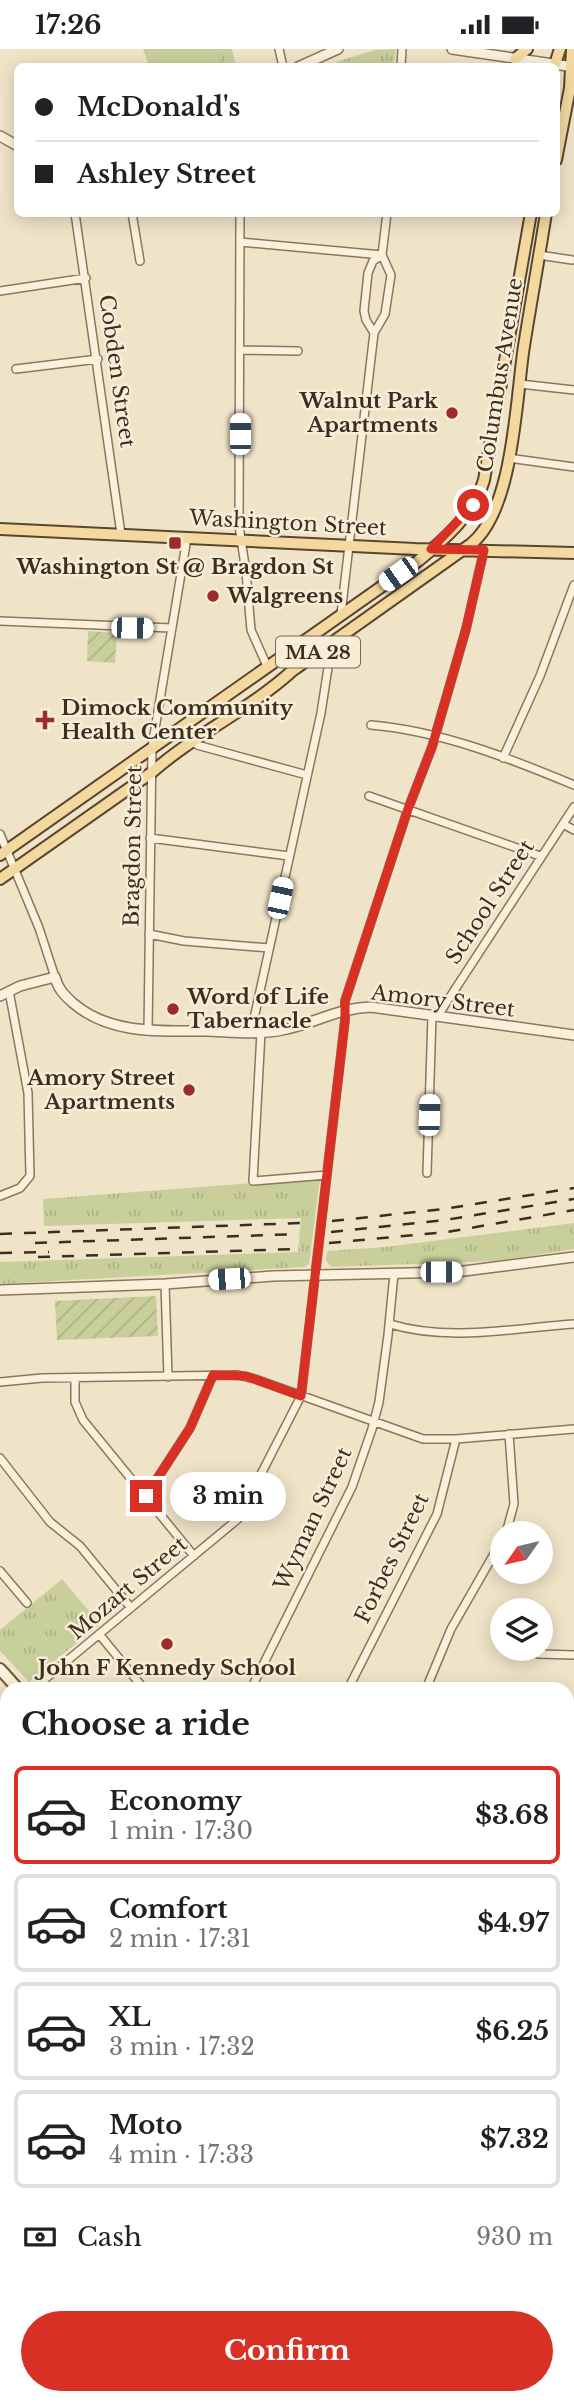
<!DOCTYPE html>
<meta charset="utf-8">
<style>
:root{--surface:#fff;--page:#f2f2f2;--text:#202124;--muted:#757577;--line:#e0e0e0;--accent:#d93025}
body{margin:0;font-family:"Libre Baskerville",serif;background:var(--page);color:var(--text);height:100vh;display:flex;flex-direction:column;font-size:26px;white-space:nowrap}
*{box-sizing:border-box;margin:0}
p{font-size:23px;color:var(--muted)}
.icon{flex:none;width:38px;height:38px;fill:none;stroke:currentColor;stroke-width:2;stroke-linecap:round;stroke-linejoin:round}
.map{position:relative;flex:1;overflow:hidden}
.drawer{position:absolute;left:0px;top:1633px;width:574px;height:723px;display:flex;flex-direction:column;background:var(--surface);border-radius:21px 21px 0 0;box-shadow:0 4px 18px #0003}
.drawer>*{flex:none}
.guide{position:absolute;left:14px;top:14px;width:546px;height:154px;border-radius:10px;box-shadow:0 4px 18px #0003;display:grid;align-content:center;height:154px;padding:0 21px;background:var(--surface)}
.needle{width:46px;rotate:236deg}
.controls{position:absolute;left:490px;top:1472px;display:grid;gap:14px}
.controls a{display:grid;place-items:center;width:63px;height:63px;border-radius:50%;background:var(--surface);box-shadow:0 4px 18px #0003;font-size:35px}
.end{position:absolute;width:32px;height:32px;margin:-16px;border:9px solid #d93025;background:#fff;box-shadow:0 0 0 4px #fff}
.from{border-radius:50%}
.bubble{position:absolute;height:49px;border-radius:24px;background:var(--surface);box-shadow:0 4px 18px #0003;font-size:23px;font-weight:700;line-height:49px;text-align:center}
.car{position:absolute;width:21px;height:42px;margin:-21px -10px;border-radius:9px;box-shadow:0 0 5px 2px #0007;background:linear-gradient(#fff 24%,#345 0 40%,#fff 0 76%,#345 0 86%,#fff 0)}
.guide b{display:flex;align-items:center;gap:24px;height:66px;font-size:26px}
.guide b+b{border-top:2px solid var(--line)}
.guide i{width:18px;height:18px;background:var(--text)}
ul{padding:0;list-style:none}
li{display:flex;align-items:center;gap:21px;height:98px;margin:0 14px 10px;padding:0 7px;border:4px solid var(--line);border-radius:10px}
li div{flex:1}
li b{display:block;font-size:26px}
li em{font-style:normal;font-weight:700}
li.current{border-color:var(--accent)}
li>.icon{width:63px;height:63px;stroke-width:1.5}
h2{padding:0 21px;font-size:32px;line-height:84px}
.pay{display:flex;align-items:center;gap:18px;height:77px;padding:0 21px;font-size:26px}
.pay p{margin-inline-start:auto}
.action{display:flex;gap:14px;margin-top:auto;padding:14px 21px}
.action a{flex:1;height:80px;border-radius:42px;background:var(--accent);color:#fff;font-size:28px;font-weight:700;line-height:80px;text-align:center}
.status{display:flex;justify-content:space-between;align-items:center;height:49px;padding:0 35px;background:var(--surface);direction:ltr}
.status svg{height:19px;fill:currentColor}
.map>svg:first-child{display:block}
</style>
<div class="status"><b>17:26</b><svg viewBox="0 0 49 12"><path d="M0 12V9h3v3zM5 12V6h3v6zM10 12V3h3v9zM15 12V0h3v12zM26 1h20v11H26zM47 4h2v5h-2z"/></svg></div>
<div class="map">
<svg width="574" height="2354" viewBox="0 0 574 2354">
<defs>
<pattern id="park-tufts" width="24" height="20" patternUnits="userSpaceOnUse" patternTransform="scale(1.75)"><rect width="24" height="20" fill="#c9cf9b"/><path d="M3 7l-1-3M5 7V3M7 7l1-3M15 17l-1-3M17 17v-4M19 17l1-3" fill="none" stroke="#aeb285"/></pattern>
<pattern id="garden-furrows" width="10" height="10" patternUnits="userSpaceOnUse" patternTransform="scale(1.75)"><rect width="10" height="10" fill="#c9cf9b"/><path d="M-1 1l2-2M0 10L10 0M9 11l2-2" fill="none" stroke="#aeb285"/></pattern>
</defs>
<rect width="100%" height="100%" fill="#f0e4c8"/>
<!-- park -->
<path fill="url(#park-tufts)" d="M143 0H232L236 17H149Z
M396 0 394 17H337L336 13 375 1Z
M320 1129 309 1215 305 1218 0 1235V1213L298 1203 301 1169 44 1177 43 1150Z
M574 1174V1200L498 1212 331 1218 326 1211 327 1202 385 1198Z
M62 1530 100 1575 29 1633 0 1602V1581Z
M567 1664H574V1728H567Z
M0 2210 7 2211V2338H0Z"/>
<!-- garden -->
<path fill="url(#garden-furrows)" d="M88 582 117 584 115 614 87 612Z
M156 1247 158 1287 57 1291 55 1252Z"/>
<!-- pitch -->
<path fill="#c9cf9b" d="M153 0H218L220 11 215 17H158Z"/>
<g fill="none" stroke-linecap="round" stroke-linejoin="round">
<!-- minor casing -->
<g stroke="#8d765c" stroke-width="10">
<path id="minor" d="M279 0 283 18
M401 18 402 0
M75 164 121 485
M132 164 140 212
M240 164 239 477 246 523 251 581 267 617
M240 193 382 206
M539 206 572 211
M0 242 86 229
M374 284 366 271 364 262 368 224 373 212 382 206
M240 301 298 302
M16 320 98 310
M520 335 574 341
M508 409 574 418
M341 565 374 284 385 265 391 226 382 206 387 164
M0 572 171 579
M371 676C441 682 509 709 574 736
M193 691 197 696 307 726
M503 709 540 627 574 536
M369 747 540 807
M563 775 574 781
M0 785 39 879 55 928
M150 789 289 807
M149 885 184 892 269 899
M437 968 574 758
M148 982 152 698 187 489
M251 983 321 664 332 593
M261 983 253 1132 327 1126
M427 1124 432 967
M0 1147 20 1139 30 1127 28 1044 9 942
M165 1235 168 1328
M390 1275C449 1293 514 1279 574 1275
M75 1330V1353L83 1371 194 1507
M0 1333 42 1329 238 1326 255 1330 423 1390H456L574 1380
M0 1409 50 1473 80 1497 131 1559
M146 1447 190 1379 213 1326
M506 1484 514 1455 509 1385
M0 1522 27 1554
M99 1585 144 1640
M538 1605 574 1606
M33 1640 238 1470 301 1347 345 971V952L408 760 432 698 466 580 484 501
M251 1640 352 1438 372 1380 379 1353 388 1286 394 1225
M348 1640 437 1465 456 1390
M426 1640 451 1580 502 1491
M0 1707 7 1702
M0 1801 7 1795
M567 1833H574
M0 1861 7 1870
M567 1924H574
M567 2009 574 2020
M567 2335 574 2327
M209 2348 210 2354
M307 2348 309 2354
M425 2348 428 2354
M548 2354 553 2348"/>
</g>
<!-- tertiary casing -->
<g stroke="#8d765c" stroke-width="12">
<path id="tertiary" d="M452 0 574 18
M298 18 338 0
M0 87 18 97
M0 947 20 937 55 928C58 940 64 946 73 954 110 986 161 982 207 982 232 983 258 986 282 981 314 975 337 959 371 958L574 986
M0 1241 165 1235 273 1227 456 1223 574 1208
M0 2084 7 2086"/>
</g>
<!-- secondary casing -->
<g stroke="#6f573f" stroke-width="14">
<path id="secondary" d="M0 1620 18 1640
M567 2008 574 2007
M567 2173 574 2180
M567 2214 574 2209
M383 2354 391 2348"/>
</g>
<!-- primary casing -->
<g stroke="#5b4430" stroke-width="14">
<path id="primary" d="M515 10 527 0
M554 18 560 0
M556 111 570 39 572 0
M0 480 415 500 574 504
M0 806 418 512C444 491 474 465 484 431L531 164
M0 830 151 724C195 685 249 661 292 622L471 495C514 461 516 348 524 297 531 253 539 209 546 164"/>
</g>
<!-- minor -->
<use href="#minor" stroke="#faf1dc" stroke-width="7"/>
<!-- tertiary -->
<use href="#tertiary" stroke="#faf1dc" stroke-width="9"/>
<!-- secondary -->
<use href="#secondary" stroke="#faf1dc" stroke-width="10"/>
<!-- primary -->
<use href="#primary" stroke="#f3d9a0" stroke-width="10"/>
<!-- rail -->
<path stroke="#3d2e20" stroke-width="2.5" stroke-dasharray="12 12" stroke-linecap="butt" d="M332 1172 444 1160 574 1139
M331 1183 445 1171 574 1150
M0 1185 301 1174
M35 1194 299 1185
M329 1194 447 1183 574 1161
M0 1204 49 1203
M38 1208 298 1200"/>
</g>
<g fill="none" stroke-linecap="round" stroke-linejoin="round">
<!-- route -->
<path stroke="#d93025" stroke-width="9" d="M146 1447 190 1379 213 1326 246 1327 301 1347 345 971V952L408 760 432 698 466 580 484 501 431 500 473 456"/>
</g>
<!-- markers -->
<g fill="#9e2a2b" stroke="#f7eed8" stroke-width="2.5">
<circle cx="452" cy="364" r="7"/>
<rect x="168" y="487" width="14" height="14" rx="3.5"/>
<circle cx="213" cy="547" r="7"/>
<path d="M41.5 660.5h7v7h7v7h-7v7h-7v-7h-7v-7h7z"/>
<circle cx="173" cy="960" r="7"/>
<circle cx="189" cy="1041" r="7"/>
<circle cx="167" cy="1595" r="7"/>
</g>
<g text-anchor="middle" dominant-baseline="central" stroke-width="5" stroke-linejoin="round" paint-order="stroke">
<!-- shield labels -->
<rect fill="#f7eed8" stroke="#756857" stroke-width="2" x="276" y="587.5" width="84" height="31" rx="5"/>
<g font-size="19" font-weight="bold" fill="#3d2e20">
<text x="318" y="603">MA 28</text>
</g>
<!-- street labels -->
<g font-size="21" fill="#3d2e20" stroke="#f7eed8">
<text transform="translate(117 322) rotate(82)">Cobden Street</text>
<text transform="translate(500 326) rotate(-81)">Columbus Avenue</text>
<text transform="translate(288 474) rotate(3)">Washington Street</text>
<text transform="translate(133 797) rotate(-89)">Bragdon Street</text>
<text transform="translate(490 853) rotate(-57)">School Street</text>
<text transform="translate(443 952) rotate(7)">Amory Street</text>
<text transform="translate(313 1470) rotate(-65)">Wyman Street</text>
<text transform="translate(392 1509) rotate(-64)">Forbes Street</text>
<text transform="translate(128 1539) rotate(-40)">Mozart Street</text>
</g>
<!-- poi labels -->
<g font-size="21" font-weight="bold" fill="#3d2e20" stroke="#f7eed8" text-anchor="start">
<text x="438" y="352" text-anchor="end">Walnut Park<tspan x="438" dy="24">Apartments</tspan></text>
<text x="175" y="518" text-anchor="middle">Washington St @ Bragdon St</text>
<text x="227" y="547">Walgreens</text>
<text x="61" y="659">Dimock Community<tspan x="61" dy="24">Health Center</tspan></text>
<text x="187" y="948">Word of Life<tspan x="187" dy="24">Tabernacle</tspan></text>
<text x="175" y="1029" text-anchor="end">Amory Street<tspan x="175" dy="24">Apartments</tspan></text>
<text x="167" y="1619" text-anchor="middle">John F Kennedy School</text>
</g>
</g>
</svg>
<div class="controls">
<a><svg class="needle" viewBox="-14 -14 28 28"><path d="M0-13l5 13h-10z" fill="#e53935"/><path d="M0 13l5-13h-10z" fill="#757577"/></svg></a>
<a><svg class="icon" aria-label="layers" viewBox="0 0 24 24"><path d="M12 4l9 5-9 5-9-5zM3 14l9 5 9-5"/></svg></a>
</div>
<i class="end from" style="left:473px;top:456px"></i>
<i class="end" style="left:146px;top:1447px"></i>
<div class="bubble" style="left:170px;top:1423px;width:116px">3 min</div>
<i class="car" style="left:240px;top:385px;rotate:0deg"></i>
<i class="car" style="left:398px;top:525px;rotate:235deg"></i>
<i class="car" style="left:132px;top:579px;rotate:91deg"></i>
<i class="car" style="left:280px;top:849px;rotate:12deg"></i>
<i class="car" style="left:429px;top:1066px;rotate:2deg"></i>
<i class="car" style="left:441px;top:1223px;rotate:90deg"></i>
<i class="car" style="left:229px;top:1230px;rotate:266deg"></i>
<div class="guide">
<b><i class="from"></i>McDonald's</b>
<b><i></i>Ashley Street</b>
</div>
<section class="drawer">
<h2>Choose a ride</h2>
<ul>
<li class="current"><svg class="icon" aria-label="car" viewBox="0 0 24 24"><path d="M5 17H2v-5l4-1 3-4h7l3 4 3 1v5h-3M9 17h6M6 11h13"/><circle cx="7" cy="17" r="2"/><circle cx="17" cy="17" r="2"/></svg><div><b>Economy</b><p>1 min · 17:30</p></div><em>$3.68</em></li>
<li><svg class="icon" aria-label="car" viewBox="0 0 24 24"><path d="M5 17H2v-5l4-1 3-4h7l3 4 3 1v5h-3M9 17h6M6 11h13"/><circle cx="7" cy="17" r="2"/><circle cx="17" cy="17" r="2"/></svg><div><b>Comfort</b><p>2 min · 17:31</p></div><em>$4.97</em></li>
<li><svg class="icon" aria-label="car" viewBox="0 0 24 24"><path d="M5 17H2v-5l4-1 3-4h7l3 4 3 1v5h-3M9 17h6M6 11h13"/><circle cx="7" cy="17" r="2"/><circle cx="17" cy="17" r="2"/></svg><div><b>XL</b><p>3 min · 17:32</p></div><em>$6.25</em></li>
<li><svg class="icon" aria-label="car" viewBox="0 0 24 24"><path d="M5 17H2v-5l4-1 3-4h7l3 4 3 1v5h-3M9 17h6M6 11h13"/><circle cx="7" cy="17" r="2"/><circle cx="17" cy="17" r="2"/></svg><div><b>Moto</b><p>4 min · 17:33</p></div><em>$7.32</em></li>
</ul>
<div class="pay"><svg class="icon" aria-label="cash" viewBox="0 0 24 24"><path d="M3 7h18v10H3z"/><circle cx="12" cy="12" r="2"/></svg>Cash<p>930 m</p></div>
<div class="action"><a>Confirm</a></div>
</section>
</div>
